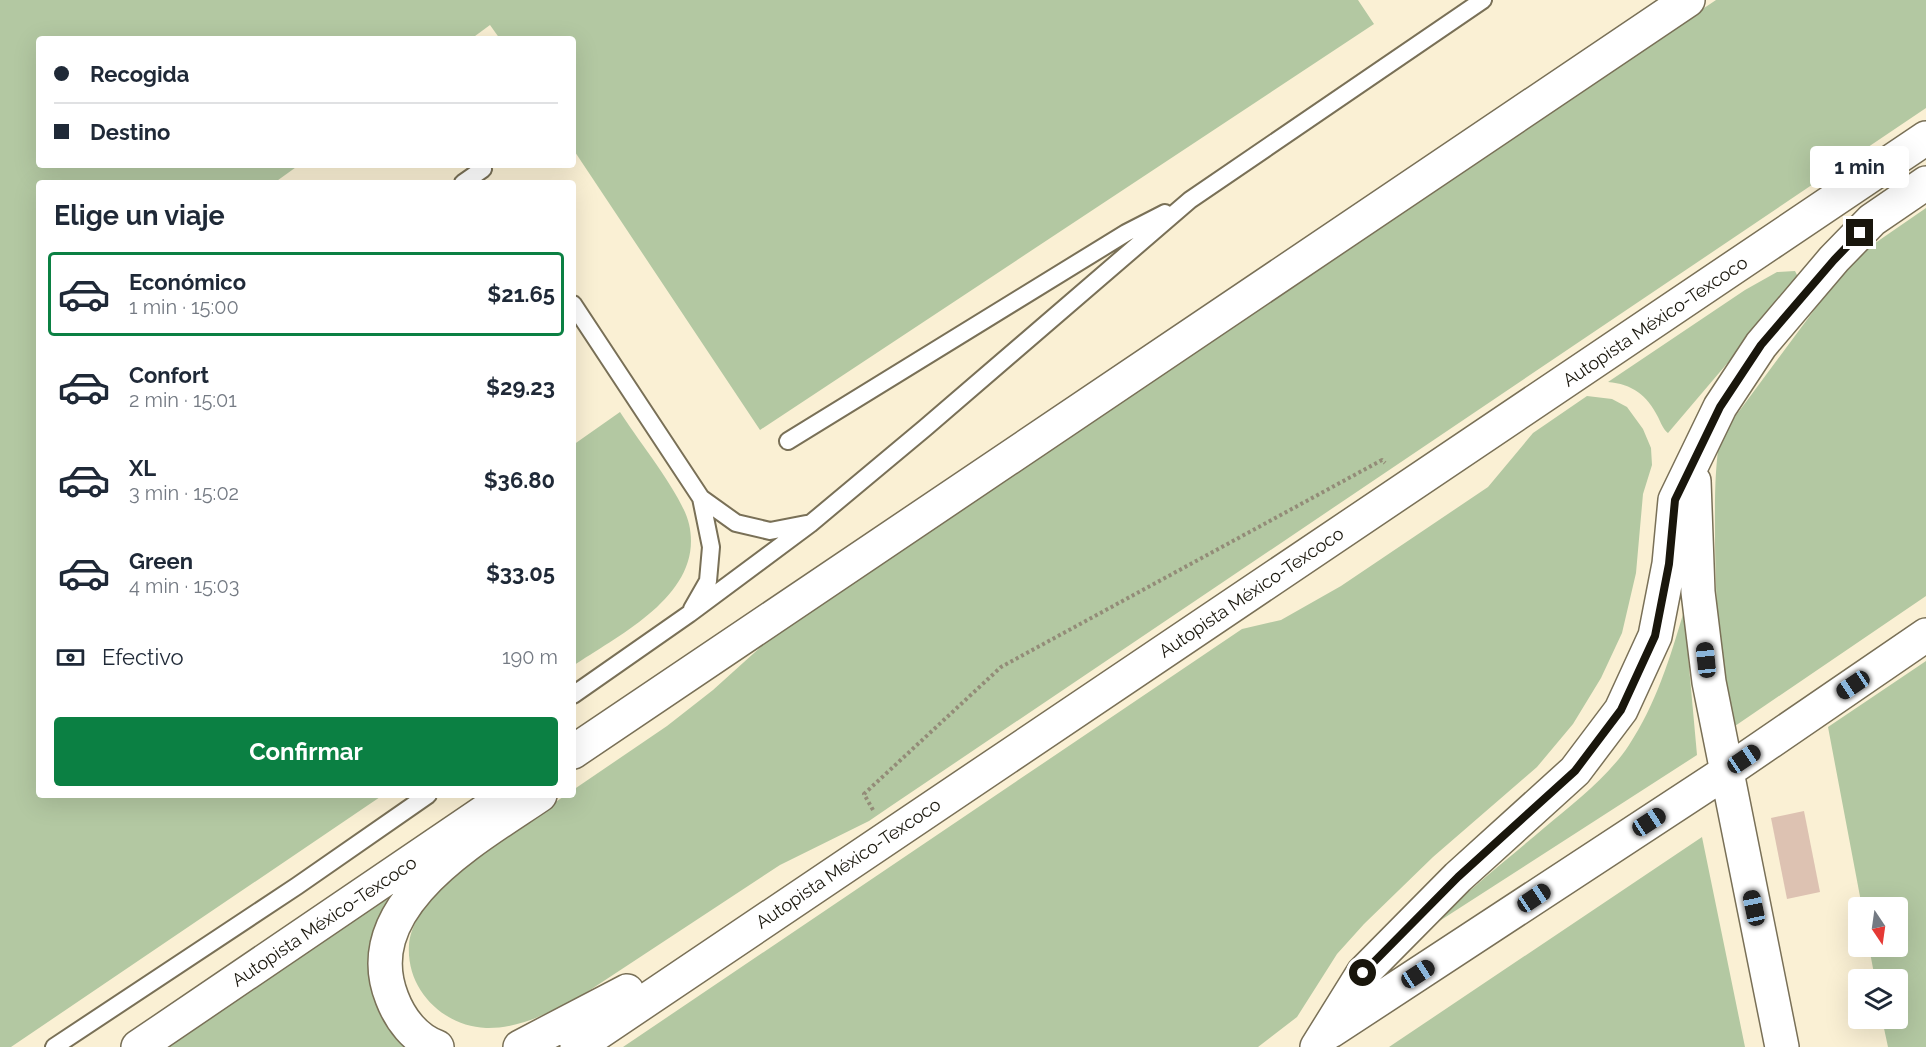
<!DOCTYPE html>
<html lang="es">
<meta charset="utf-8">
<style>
:root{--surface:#fff;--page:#f2f2f3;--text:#1f2937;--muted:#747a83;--line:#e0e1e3;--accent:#0b8043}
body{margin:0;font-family:Raleway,sans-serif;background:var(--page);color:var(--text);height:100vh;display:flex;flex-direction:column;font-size:22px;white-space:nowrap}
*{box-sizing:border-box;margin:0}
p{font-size:20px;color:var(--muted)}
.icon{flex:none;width:33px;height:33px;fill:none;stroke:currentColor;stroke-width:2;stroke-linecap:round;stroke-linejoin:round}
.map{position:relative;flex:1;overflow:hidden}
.side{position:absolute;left:36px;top:180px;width:540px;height:618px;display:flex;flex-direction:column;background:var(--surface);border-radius:6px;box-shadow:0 6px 24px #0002}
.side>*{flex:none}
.banner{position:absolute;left:36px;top:36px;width:540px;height:132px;border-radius:6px;box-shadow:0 6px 24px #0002;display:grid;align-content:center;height:132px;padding:0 18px;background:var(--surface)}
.needle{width:39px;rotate:167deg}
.controls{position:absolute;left:1848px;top:897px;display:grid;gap:12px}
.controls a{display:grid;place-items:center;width:60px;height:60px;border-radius:6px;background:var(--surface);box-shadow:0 6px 24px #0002;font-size:30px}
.end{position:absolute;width:27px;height:27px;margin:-14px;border:8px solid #19160c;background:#fff;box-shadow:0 0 0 3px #fff}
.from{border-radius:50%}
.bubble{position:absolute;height:42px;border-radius:6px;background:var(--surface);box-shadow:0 6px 24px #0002;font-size:20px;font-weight:700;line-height:42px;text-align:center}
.car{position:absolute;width:18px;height:36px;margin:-18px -9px;border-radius:8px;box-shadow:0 0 4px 2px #0007;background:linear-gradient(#222 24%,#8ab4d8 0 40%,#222 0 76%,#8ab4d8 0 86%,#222 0)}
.banner b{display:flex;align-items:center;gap:21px;height:57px;font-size:22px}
.banner b+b{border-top:2px solid var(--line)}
.banner i{width:15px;height:15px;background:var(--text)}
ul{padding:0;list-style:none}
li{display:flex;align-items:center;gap:18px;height:84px;margin:0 12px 9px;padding:0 6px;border:3px solid transparent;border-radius:6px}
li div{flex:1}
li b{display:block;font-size:22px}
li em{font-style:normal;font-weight:700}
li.selected{border-color:var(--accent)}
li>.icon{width:54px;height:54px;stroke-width:1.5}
h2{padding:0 18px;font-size:27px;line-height:72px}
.pay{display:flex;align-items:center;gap:15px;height:66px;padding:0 18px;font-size:22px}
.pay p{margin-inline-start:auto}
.cta{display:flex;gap:12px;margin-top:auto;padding:12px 18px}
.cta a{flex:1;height:69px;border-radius:6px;background:var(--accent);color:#fff;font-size:24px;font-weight:700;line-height:69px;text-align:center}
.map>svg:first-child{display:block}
</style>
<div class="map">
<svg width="1926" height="1047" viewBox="0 0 1926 1047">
<rect width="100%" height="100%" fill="#faf0d4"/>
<!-- green -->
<path fill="#b3c8a2" d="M0 0H1358L1374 24 760 430 573 149V39H500L490 25 471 39H39V165H299L274 183H39V795H383L11 1047H0Z
M1716 0H1926V108L888 808 869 821 780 865 584 994C555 1010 521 1029 486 1028 443 1026 406 990 409 945 410 928 422 909 431 896 447 874 473 859 495 844 518 828 542 811 566 795H573V790L667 726 713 690 773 636Z
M1926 208V596L1735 726C1718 666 1716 605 1715 543 1715 507 1714 472 1720 437L1852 259Z
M1795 271 1799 279 1668 433C1663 429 1661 423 1658 417 1647 395 1632 384 1608 382L1745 290 1777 272Z
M1587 396 1612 399 1627 407 1643 429 1651 448 1652 465 1643 494 1636 573 1622 633 1601 678 1573 724 1537 767 1433 857 1364 924 1337 954 1297 1017 1258 1047H623L1242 629 1281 620 1341 586 1488 487 1533 433Z
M620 412C637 439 683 496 689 524 705 594 620 634 573 666V445Z
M1684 611 1697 755 1427 929C1465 893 1505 861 1544 828 1574 803 1608 777 1629 745 1656 704 1670 658 1684 611Z
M1926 661V1047H1888L1882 1019 1898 1018V980L1875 979 1869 947 1898 946V908L1862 907 1828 727Z
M1702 837 1745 1047H1389Z
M380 899 387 900C388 913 378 923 374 935 367 958 368 986 381 1008 389 1022 405 1035 416 1047H163Z"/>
<!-- building -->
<path fill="#ddc2b2" d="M1804 811 1820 892 1787 899 1771 818Z"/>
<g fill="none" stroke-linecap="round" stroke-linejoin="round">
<!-- lane casing -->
<g stroke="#797057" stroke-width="20">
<path id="lane" d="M463 183 483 169
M573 304 701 498 736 523 770 531 806 524
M788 441 1126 233 1165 213
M692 609 708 581 711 547 701 498
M573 695 689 614 810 524 925 428 1190 200 1483 0
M54 1047 297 886 428 795"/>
</g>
<!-- street casing -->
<g stroke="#797057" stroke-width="36">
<path id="street" d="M1694 481 1698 592 1709 682 1782 1047
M1331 1031 1726 772 1926 635
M1317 1047 1363 973 1458 877 1575 771 1621 710 1655 636 1669 564 1675 500 1720 407 1761 345 1834 259 1872 220 1926 183"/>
</g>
<!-- highway casing -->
<g stroke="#797057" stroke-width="36">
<path id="highway" d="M573 752 1688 0
M138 1047 509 795
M437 1047C415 1039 400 1019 392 998 355 905 477 838 540 795
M520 1047 627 991
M577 1047 1926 138"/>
</g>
<!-- path -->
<path stroke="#938c78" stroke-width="4" stroke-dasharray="3 3" stroke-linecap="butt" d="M873 810 864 794 1001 667 1382 460 1385 463"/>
<!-- lane -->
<use href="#lane" stroke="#fff" stroke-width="16"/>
<!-- street -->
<use href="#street" stroke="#fff" stroke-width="33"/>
<!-- highway -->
<use href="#highway" stroke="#fff" stroke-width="33"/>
</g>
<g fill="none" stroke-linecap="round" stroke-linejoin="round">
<!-- route -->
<path stroke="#19160c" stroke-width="8" d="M1363 973 1458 877 1575 771 1621 710 1655 636 1669 564 1675 500 1720 407 1761 345 1834 260 1860 233"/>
</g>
<g text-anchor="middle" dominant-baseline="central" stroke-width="5" stroke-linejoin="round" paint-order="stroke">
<!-- street labels -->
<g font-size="18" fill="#19160c" stroke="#fff">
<text transform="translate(1655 321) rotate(-34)">Autopista México-Texcoco</text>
<text transform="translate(1251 592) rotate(-34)">Autopista México-Texcoco</text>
<text transform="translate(848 863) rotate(-34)">Autopista México-Texcoco</text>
<text transform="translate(324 921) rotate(-34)">Autopista México-Texcoco</text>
</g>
</g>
</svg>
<div class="controls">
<a><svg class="needle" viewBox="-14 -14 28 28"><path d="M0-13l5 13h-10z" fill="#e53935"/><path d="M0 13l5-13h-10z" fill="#747a83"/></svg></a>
<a><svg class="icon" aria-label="layers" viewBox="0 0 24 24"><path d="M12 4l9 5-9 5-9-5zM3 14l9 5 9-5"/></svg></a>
</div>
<i class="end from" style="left:1363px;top:973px"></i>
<i class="end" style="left:1860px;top:233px"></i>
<div class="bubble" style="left:1810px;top:146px;width:99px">1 min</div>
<i class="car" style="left:1706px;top:660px;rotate:354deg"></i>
<i class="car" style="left:1853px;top:685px;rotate:236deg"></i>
<i class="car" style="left:1744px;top:759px;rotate:56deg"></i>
<i class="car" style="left:1649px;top:822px;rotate:57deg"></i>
<i class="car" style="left:1534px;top:898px;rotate:56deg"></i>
<i class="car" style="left:1754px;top:908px;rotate:348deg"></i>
<i class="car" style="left:1418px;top:974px;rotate:57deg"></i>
<div class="banner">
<b><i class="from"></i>Recogida</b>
<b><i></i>Destino</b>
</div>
<section class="side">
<h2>Elige un viaje</h2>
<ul>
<li class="selected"><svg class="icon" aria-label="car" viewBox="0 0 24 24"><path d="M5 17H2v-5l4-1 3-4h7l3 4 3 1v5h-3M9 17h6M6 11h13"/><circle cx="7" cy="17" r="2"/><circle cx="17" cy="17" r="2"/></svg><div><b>Económico</b><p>1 min · 15:00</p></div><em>$21.65</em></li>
<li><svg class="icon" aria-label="car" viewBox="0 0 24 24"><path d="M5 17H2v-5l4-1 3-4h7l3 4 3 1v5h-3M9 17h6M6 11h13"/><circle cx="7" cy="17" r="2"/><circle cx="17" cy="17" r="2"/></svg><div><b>Confort</b><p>2 min · 15:01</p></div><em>$29.23</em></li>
<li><svg class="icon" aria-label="car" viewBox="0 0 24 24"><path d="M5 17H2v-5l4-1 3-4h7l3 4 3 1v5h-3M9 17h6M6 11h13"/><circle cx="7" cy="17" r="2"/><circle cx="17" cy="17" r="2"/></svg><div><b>XL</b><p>3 min · 15:02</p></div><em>$36.80</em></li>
<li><svg class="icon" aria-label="car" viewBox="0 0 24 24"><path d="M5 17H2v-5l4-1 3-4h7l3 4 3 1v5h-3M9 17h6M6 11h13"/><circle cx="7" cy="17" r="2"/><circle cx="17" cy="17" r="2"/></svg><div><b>Green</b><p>4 min · 15:03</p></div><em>$33.05</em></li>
</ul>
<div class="pay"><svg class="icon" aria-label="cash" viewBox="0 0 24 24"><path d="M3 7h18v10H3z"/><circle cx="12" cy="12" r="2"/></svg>Efectivo<p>190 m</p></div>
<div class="cta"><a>Confirmar</a></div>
</section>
</div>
